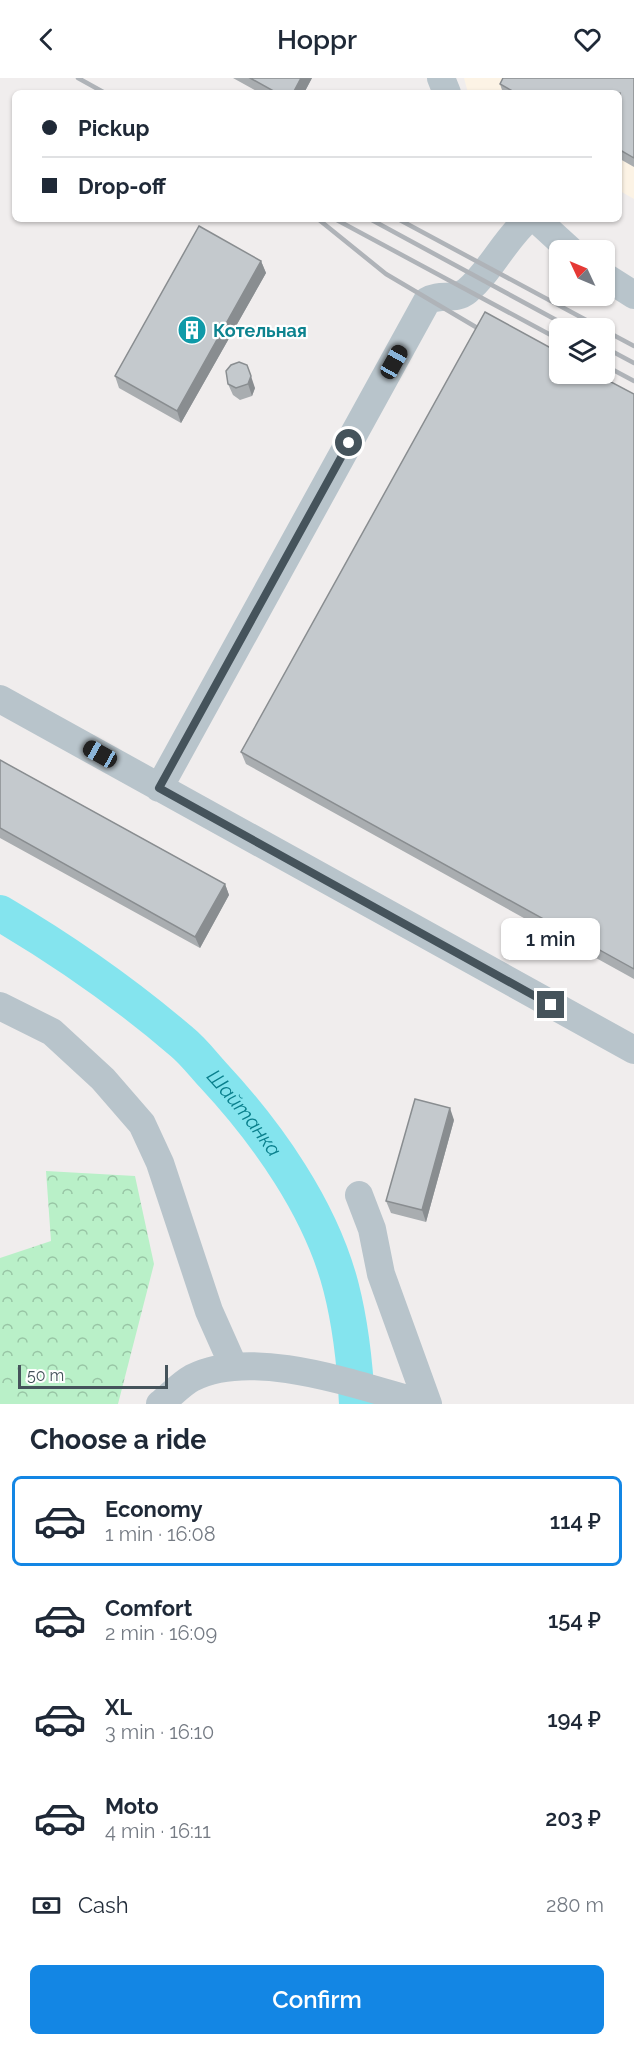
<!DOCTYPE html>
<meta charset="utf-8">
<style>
:root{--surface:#fff;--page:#f2f2f3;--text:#1f2937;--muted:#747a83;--line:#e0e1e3;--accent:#1386e4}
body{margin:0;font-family:Raleway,sans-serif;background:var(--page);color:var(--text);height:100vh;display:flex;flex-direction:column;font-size:22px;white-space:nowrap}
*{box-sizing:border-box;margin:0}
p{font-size:20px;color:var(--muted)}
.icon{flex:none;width:33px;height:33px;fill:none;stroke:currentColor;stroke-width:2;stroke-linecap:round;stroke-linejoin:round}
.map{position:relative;height:1326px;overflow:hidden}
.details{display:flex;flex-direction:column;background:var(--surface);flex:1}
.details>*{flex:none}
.banner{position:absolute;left:12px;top:12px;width:610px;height:132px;border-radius:9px;box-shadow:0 2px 4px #0004;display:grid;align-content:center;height:132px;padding:0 30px;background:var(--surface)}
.needle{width:39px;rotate:314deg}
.buttons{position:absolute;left:549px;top:162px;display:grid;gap:12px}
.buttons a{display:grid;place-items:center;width:66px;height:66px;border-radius:9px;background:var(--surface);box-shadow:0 2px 4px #0004;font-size:30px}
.scale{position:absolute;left:18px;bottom:15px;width:150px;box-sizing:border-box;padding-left:6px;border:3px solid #45535b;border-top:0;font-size:16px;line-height:21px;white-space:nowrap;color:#45535b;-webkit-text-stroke:4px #fff;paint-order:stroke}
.end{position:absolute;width:27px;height:27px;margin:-14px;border:8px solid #45535b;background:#fff;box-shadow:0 0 0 3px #fff}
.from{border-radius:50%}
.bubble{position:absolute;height:42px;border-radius:9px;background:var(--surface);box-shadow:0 2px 4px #0004;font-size:20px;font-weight:600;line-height:42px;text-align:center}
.car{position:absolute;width:18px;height:36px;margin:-18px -9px;border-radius:8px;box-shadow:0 0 4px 2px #0007;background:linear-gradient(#222 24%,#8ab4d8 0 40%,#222 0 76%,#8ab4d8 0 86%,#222 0)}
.banner b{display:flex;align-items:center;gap:21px;height:57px;font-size:22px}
.banner b+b{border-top:2px solid var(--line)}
.banner i{width:15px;height:15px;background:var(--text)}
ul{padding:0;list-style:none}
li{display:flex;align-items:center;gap:18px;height:90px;margin:0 12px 9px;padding:0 18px;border:3px solid transparent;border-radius:9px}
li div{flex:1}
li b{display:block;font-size:22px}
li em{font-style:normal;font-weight:600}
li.selected{border-color:var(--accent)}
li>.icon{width:54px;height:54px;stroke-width:1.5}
h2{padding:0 30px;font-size:27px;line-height:72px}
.pay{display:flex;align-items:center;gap:15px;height:66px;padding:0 30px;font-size:22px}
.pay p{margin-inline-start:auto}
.primary-button{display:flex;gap:12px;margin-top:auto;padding:12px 30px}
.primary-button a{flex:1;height:69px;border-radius:9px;background:var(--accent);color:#fff;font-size:24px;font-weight:600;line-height:69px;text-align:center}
header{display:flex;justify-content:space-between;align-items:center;height:78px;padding:0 30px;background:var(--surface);font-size:27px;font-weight:600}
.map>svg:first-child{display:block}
</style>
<header><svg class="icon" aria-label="back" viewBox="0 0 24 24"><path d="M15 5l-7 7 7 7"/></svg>Hoppr<svg class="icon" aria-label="heart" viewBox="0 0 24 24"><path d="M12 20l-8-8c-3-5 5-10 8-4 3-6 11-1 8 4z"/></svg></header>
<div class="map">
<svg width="634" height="1326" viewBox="0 0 634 1326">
<defs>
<pattern id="forest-crowns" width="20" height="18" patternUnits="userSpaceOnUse" patternTransform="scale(1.5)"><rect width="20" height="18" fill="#b9f0c8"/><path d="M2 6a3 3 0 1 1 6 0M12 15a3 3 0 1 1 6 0" fill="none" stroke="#98c5a5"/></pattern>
</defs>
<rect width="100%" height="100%" fill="#f0eded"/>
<!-- commercial -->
<path fill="#fcf3e5" d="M464 0H634V121L620 113V15H468Z"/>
<!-- forest -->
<path fill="url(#forest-crowns)" d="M46 1093 135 1098 154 1186 118 1326H0V1180L51 1163Z"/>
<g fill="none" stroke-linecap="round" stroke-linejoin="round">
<!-- river -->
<path stroke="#84e4ee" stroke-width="36" id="s1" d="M0 835C63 872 126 916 182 964 193 973 203 986 213 997 267 1055 321 1131 341 1209 351 1248 355 1286 357 1326"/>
<!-- minor -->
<path stroke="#b8c4cb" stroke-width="28" d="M441 0 447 15
M536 141 570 172
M604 198 634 217
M0 621 634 972
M159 710 427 223C440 215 455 223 467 213 491 193 504 162 528 141
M0 928 52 954 103 1001 142 1046 160 1085 209 1233 233 1287
M359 1117 372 1151 381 1196 428 1326
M160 1326C170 1318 181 1306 192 1300 254 1268 361 1309 425 1326"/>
<!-- rail -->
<path stroke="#afb3b8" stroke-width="4.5" d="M78 0 105 15
M318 141 386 196 491 258
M335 141 560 262
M370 141 571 250
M398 141 601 250
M604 252 634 268
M604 269 634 285
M604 287 634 303"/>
</g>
<!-- wall -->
<path fill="#a9adb0" d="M233 0H312L304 15H260Z
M634 0V89L620 81V15H503L500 6Z
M261 183 266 195 181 345 119 310 115 298Z
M226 293 255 310 252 318 240 322 233 317 228 306Z
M634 316V901L246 686 241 674Z
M0 682 225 806 229 817 200 870 0 760Z
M454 1042 426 1144 391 1135 386 1123Z"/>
<!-- shaded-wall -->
<path fill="#898d90" d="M301 0H312L304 15H293Z
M261 183 266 195 181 345 177 333Z
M251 298 255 310 252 318 248 306Z
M225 806 229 817 200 870 195 859Z
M450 1030 454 1042 426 1144 422 1132Z"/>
<!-- building -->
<path fill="#c4c9cd" stroke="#898d90" stroke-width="1.5" d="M250 0H301L293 15H277Z
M503 0H634V80L620 72V15H516L500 6Z
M199 148 261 183 177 333 115 298Z
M485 234 560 275V296H596L634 316V891L241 674Z
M239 284 247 287 251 298 248 306 236 310 228 306 226 293 231 287Z
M0 682 225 806 195 859 0 750Z
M415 1021 450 1030 422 1132 386 1123Z"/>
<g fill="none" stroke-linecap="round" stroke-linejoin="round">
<!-- route -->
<path stroke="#45535b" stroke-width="8" d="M349 365 159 710 551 927"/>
</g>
<!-- icons -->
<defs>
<g id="building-disc" transform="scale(1.5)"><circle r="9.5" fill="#0f9aa8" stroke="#fff"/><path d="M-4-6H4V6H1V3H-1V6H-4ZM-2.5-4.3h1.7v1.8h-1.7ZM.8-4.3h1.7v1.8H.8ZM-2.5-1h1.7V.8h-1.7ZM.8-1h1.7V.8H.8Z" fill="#fff"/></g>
</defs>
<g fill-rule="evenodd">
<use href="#building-disc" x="192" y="252"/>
</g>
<g text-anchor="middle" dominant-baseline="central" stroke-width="4.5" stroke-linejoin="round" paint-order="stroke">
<!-- culture labels -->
<g font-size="18" font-weight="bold" fill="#0d838f" stroke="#fff" text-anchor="start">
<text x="213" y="252">Котельная</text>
</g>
<!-- water labels -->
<g font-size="20" font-style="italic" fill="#097f8c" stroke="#fff">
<text stroke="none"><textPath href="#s1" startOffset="318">Шайтанка</textPath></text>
</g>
</g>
</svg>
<div class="buttons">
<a><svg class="needle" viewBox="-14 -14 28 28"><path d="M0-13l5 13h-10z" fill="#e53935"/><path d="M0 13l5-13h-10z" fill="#747a83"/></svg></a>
<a><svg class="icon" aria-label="layers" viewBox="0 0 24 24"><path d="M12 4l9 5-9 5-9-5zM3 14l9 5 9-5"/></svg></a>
</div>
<div class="scale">50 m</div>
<i class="end from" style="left:349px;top:365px"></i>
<i class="end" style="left:551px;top:927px"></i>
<div class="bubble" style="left:501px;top:840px;width:99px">1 min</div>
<i class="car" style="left:394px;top:284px;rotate:29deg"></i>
<i class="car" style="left:100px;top:676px;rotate:299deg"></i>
<div class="banner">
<b><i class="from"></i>Pickup</b>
<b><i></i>Drop-off</b>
</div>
</div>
<section class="details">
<h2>Choose a ride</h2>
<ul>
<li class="selected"><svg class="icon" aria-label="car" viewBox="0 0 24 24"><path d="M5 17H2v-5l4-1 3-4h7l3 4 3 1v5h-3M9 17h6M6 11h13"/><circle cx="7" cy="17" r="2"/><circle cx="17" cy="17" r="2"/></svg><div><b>Economy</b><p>1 min · 16:08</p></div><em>114 ₽</em></li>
<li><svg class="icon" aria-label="car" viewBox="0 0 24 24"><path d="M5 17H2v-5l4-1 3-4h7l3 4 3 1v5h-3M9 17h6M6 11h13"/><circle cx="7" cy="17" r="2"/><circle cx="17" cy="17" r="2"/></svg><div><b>Comfort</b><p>2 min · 16:09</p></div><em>154 ₽</em></li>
<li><svg class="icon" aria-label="car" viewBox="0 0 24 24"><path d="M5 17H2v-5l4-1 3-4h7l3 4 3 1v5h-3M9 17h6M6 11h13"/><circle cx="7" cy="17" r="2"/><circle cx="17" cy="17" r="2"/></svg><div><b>XL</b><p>3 min · 16:10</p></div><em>194 ₽</em></li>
<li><svg class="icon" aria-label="car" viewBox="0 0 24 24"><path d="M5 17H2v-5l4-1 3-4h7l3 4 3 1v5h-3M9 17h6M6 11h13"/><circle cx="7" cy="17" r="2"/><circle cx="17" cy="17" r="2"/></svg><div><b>Moto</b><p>4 min · 16:11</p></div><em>203 ₽</em></li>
</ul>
<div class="pay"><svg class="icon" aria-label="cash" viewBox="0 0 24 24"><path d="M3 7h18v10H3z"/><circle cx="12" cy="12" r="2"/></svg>Cash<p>280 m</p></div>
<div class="primary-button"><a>Confirm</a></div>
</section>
